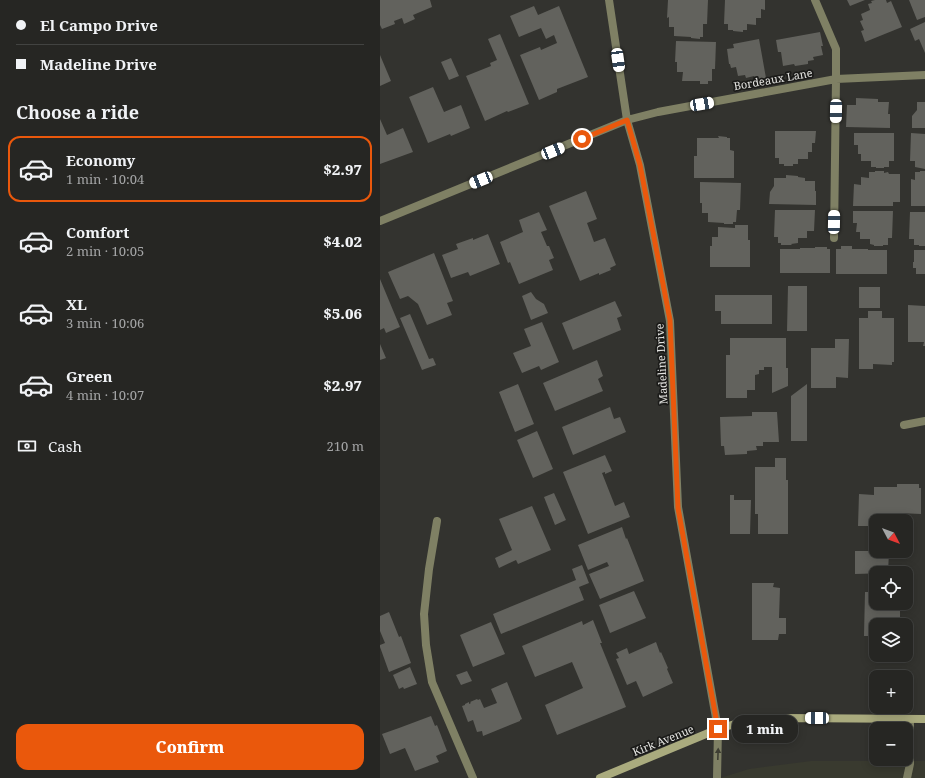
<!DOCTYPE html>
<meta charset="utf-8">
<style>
:root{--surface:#262623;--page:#323230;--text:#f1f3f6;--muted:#a4a5a6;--line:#424341;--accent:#ea580c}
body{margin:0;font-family:"Noto Serif",serif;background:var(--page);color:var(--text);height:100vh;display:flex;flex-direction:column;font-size:15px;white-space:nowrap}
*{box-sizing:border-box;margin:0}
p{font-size:13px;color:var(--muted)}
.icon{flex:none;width:22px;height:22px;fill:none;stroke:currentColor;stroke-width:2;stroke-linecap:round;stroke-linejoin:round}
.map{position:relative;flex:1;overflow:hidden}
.side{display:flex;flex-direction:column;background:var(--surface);width:380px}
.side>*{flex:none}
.guide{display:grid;align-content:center;height:88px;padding:0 16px;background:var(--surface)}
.needle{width:26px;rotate:131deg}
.buttons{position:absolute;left:489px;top:514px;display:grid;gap:8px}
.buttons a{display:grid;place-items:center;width:44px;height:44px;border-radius:8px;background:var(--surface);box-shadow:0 2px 10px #0003,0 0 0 1px var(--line);font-size:20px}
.end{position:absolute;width:18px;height:18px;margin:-9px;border:5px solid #ea580c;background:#fff;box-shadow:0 0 0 2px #fff}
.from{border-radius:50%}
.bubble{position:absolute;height:28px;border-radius:12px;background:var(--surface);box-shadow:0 2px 10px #0003,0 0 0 1px var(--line);font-size:13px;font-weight:800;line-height:28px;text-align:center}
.car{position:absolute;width:12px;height:24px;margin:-12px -6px;border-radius:5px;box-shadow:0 0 3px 1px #0007;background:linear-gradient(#fff 24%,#345 0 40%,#fff 0 76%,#345 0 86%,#fff 0)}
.guide b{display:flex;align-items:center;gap:14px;height:38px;font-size:15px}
.guide b+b{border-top:1px solid var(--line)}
.guide i{width:10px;height:10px;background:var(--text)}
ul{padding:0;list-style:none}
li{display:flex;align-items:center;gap:12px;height:66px;margin:0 8px 6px;padding:0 8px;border:2px solid transparent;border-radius:12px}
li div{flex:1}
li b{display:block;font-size:15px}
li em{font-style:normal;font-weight:800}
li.selected{border-color:var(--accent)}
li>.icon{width:36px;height:36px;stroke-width:1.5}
h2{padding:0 16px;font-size:18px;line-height:48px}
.pay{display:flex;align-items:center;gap:10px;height:44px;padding:0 16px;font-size:15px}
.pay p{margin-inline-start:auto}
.primary-button{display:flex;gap:8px;margin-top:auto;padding:8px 16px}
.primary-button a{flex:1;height:46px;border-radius:12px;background:var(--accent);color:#fff;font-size:16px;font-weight:800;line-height:46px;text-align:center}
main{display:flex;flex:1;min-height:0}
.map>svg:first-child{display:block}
</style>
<main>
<section class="side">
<div class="guide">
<b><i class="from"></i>El Campo Drive</b>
<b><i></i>Madeline Drive</b>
</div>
<h2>Choose a ride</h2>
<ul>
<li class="selected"><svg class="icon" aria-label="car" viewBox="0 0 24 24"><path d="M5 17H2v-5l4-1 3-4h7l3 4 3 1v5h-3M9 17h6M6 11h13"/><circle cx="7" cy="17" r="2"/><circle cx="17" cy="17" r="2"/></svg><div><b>Economy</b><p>1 min · 10:04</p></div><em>$2.97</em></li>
<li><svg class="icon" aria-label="car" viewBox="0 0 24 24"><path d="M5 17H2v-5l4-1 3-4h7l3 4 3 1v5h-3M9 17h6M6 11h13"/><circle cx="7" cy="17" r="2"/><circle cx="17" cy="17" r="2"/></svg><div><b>Comfort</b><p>2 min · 10:05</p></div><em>$4.02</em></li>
<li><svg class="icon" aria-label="car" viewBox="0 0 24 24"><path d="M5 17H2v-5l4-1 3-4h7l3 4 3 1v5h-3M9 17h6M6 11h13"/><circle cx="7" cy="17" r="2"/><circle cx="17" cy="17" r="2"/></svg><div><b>XL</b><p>3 min · 10:06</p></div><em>$5.06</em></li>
<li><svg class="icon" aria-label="car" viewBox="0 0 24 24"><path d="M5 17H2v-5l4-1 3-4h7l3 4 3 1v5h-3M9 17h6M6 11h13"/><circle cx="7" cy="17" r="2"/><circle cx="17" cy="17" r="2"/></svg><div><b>Green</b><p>4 min · 10:07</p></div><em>$2.97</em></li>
</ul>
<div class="pay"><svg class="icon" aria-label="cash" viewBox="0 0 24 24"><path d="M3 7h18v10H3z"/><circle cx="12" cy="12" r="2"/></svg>Cash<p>210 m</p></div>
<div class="primary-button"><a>Confirm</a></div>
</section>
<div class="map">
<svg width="545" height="778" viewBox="0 0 545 778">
<rect width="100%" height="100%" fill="#33332f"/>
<!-- built -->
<path fill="#393a2f" d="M431 761H545V778H340L369 769Z"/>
<!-- building -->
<path fill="#62625d" d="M0 0H50L52 7 33 15 35 19 24 24 22 18 14 21 15 24 2 29 0 25Z
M288 0H328L327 24H323V37H320V39L311 38V37L294 36V27H289V17L287 18Z
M345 0H385V10L381 9V18H376V25L367 24V30H363V32L353 31V30H348V24H344Z
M467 0H485L470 6Z
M495 0H506L507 3 511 1 522 27 485 42 481 31 484 30 480 21 483 20 481 14 490 10 488 4 492 3 491 1Z
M529 0H545V17L537 20Z
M154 6 158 15 179 6 208 77 177 89V92L159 100 140 55 160 47 161 50 177 43 174 35 166 39 161 28 139 37 130 16Z
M545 22V53L539 39 535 41 530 29Z
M440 32 443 46H441L443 55 433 57 434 60 428 61V64L415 66 414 64 403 66 401 52H398L396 40Z
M120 34 149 104 128 112 127 111 105 121 86 76 111 66 110 63 117 60 108 39Z
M379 39 386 78 375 80 374 76 366 78 365 75 358 76 356 67 351 68 350 64H349L347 49 354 48 353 44Z
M296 41 336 42 335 69H332V81H328V84H320V81H302L303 72H297V62H295Z
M0 55 11 81 0 86Z
M71 58 79 76 69 80 61 62Z
M53 87 64 112 81 105 90 128 71 136 70 134 48 143 29 97Z
M476 98 498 99V102H509L508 114H510V128L466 127 467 105H476Z
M537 102H545V128H532V116L537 110Z
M0 119 7 135 23 128 33 152 0 164Z
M395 131H436L435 143H432V152H428V159H418V164H413V166H404V164H399V158H395Z
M474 133H514V161H509V167H504V168H496V167H491V161H481V154H478V145H474Z
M531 133 545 134V169L535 167V161H530Z
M338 136 347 137V138H350V150L354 151V178H314V156H317V138H339Z
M495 171H504V173L508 172 509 174H520V202H513V206H473L474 184 481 185V177L489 178V172H495Z
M540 171H545V206H531V179L535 180V172H540Z
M406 175 418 176V177L425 178V181H435V191H436V205L389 204 390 192 394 186V178H406Z
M320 182 361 183 360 210H357L356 222H353V224H344V223L328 222V213H322V203H320Z
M206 191 217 219 207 223 214 242 225 238 236 265 230 268 231 270 219 275V273L200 281 169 206Z
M395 210H435L434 231H427V238H418V243L411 244 412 245H401V243H398V237H394Z
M473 211H513L512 238H508V245H503V246H494V245L490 244V239H480V232H476L477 223H473Z
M159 212 167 230 161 232 167 246H169L174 258 169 260 173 270 139 284 130 262 128 263 120 242 143 232 139 220Z
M530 212H545V246H539V245H534V239H529Z
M355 225H368V240H370V267H330V246H332V237H338V227L355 228Z
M108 234 120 264 90 276 88 272 71 278 62 255 78 249 76 244 93 238V240Z
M461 246H472V249H488V250H507V274H456V249H461Z
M435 247H447V249H450V273H400V249H420V248H435Z
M534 250H545V274H536V268H533V262H534Z
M54 253 73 301 67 303 72 315 47 325 38 304 28 296 20 299 8 272Z
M0 279 20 327 6 333 4 328 0 330Z
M408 286H427V331H407Z
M479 287H500V308H479Z
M151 292 156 299 164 304 168 313 151 320 142 296Z
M335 295H392V324H341V311H335Z
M235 301 242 316 237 318 241 330 193 350 182 323Z
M528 305 545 306V346H543L544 342H528Z
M488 311H502V318H514V362H512V365L493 364V369H479V318H488Z
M30 314 49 359 53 358 56 365 42 370 20 318Z
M162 322 179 362 161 370 159 366 142 373 133 353 151 346 144 329Z
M350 338H406V368H408V386L392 393V367H384V370H379V374L375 375V390H367V398H346V355H350Z
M455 339H469L468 378 456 377V388H431V348H455Z
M0 344 6 358 0 360Z
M217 360 223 376 218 379 223 391 175 411 163 383Z
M138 384 154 424 135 432 119 392Z
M427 384V441H411V396Z
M230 407 234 419 240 417 246 432 193 455 182 427Z
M372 412H397L399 442H383V446H376L377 450 367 451V454L345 455 344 446H341L340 417 372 416Z
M157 431 173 469 153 478 137 440Z
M225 455 232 471 225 474V472L222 473 235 506 244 502 250 517 208 534 183 472Z
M395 458H406V480H408V534H378V514H375V467H395Z
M517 484H539V488H541V514L519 513V521H496V526H478L479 494 494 495V487H517Z
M174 493 186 520 175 525 164 497Z
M350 495H354V500H371L370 534H350Z
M152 506 171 550 138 564 136 560 119 568 115 558 132 550 119 519Z
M242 527 246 539 247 538 264 581 220 599 209 574 229 566 227 562 208 570 198 545Z
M475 551H496V552H509L508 573 475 574Z
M202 565 209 583 199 587 204 600 121 634 113 614 196 580 192 569Z
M372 583H394L393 587 400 588 399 618H406V634H399L398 640H372Z
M254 591 266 618 230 633 219 605Z
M485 592H496V603H520V625H496V636H484Z
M9 612 19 637 21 636 31 663 9 672 0 647V645L5 643 0 631V616Z
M213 620 222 643H220L246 707 177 735 165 705 203 688 192 662 155 677 142 646 202 621 203 625Z
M111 622 125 654 93 667 80 635Z
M276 642 280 653 281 652 288 668 287 669 293 683 263 697 256 681 247 685 236 659 239 658 236 653 247 648 249 654Z
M30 667 37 684 24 689 23 687 19 689 13 675Z
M87 671 92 681 81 685 76 675Z
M127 682 142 719 140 720V721L103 736 102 731 97 732 93 720 88 722 82 706 85 705V704L89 702V704L91 703 90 702 97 699 98 700 100 699 104 708 117 703 111 689Z
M51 716 55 726 57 725 67 751 56 756 59 762 35 771 25 748 10 754 2 734 19 728Z"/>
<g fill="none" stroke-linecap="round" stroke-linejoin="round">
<!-- lane -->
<path stroke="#7f8064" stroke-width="8" d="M57 521 49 569 44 614 46 645 52 682 93 778
M337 778 338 729
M527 778 530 764V719"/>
<!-- street -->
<path stroke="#7f8064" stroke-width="8" d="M229 0 247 120 260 165 290 321 298 507 338 729
M435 0 456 49V79L454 238
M0 221 247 120 278 112 456 79 545 75
M524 425 545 421"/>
<!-- secondary -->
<path stroke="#aaab7e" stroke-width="8" d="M220 778 338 729 365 721 405 718 545 719"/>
</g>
<!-- one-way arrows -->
<defs><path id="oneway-solid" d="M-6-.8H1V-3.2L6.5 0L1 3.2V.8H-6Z"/></defs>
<use fill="#3e3e33" href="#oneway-solid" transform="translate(338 754) rotate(-88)"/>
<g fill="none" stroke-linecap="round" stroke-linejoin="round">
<!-- route -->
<path stroke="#ea580c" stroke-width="5" d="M202 139 247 120 260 165 290 320 298 508 338 729"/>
</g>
<g text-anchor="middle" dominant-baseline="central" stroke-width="3.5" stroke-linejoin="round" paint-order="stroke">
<!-- street labels -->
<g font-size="11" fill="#e4e4e1" stroke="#1b1b19">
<text transform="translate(393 79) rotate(-10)">Bordeaux Lane</text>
<text transform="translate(281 364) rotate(-93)">Madeline Drive</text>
<text transform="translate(283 740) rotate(-22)">Kirk Avenue</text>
</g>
</g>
</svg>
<div class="buttons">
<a><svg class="needle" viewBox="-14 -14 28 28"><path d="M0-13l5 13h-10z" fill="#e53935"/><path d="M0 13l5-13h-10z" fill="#a4a5a6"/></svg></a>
<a><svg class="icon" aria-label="locate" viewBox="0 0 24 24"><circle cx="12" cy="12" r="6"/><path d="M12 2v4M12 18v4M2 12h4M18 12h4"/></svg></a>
<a><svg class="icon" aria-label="layers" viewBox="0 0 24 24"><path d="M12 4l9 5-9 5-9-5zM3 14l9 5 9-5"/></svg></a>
<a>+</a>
<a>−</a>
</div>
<i class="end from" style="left:202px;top:139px"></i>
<i class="end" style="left:338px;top:729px"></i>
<div class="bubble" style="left:352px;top:715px;width:66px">1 min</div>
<i class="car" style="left:238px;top:60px;rotate:172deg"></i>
<i class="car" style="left:322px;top:104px;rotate:80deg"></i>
<i class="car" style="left:456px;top:111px;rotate:181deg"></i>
<i class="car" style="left:173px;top:151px;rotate:68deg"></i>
<i class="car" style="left:101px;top:180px;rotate:248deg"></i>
<i class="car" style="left:454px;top:222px;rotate:1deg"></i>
<i class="car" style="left:437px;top:718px;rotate:271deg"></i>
</div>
</main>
